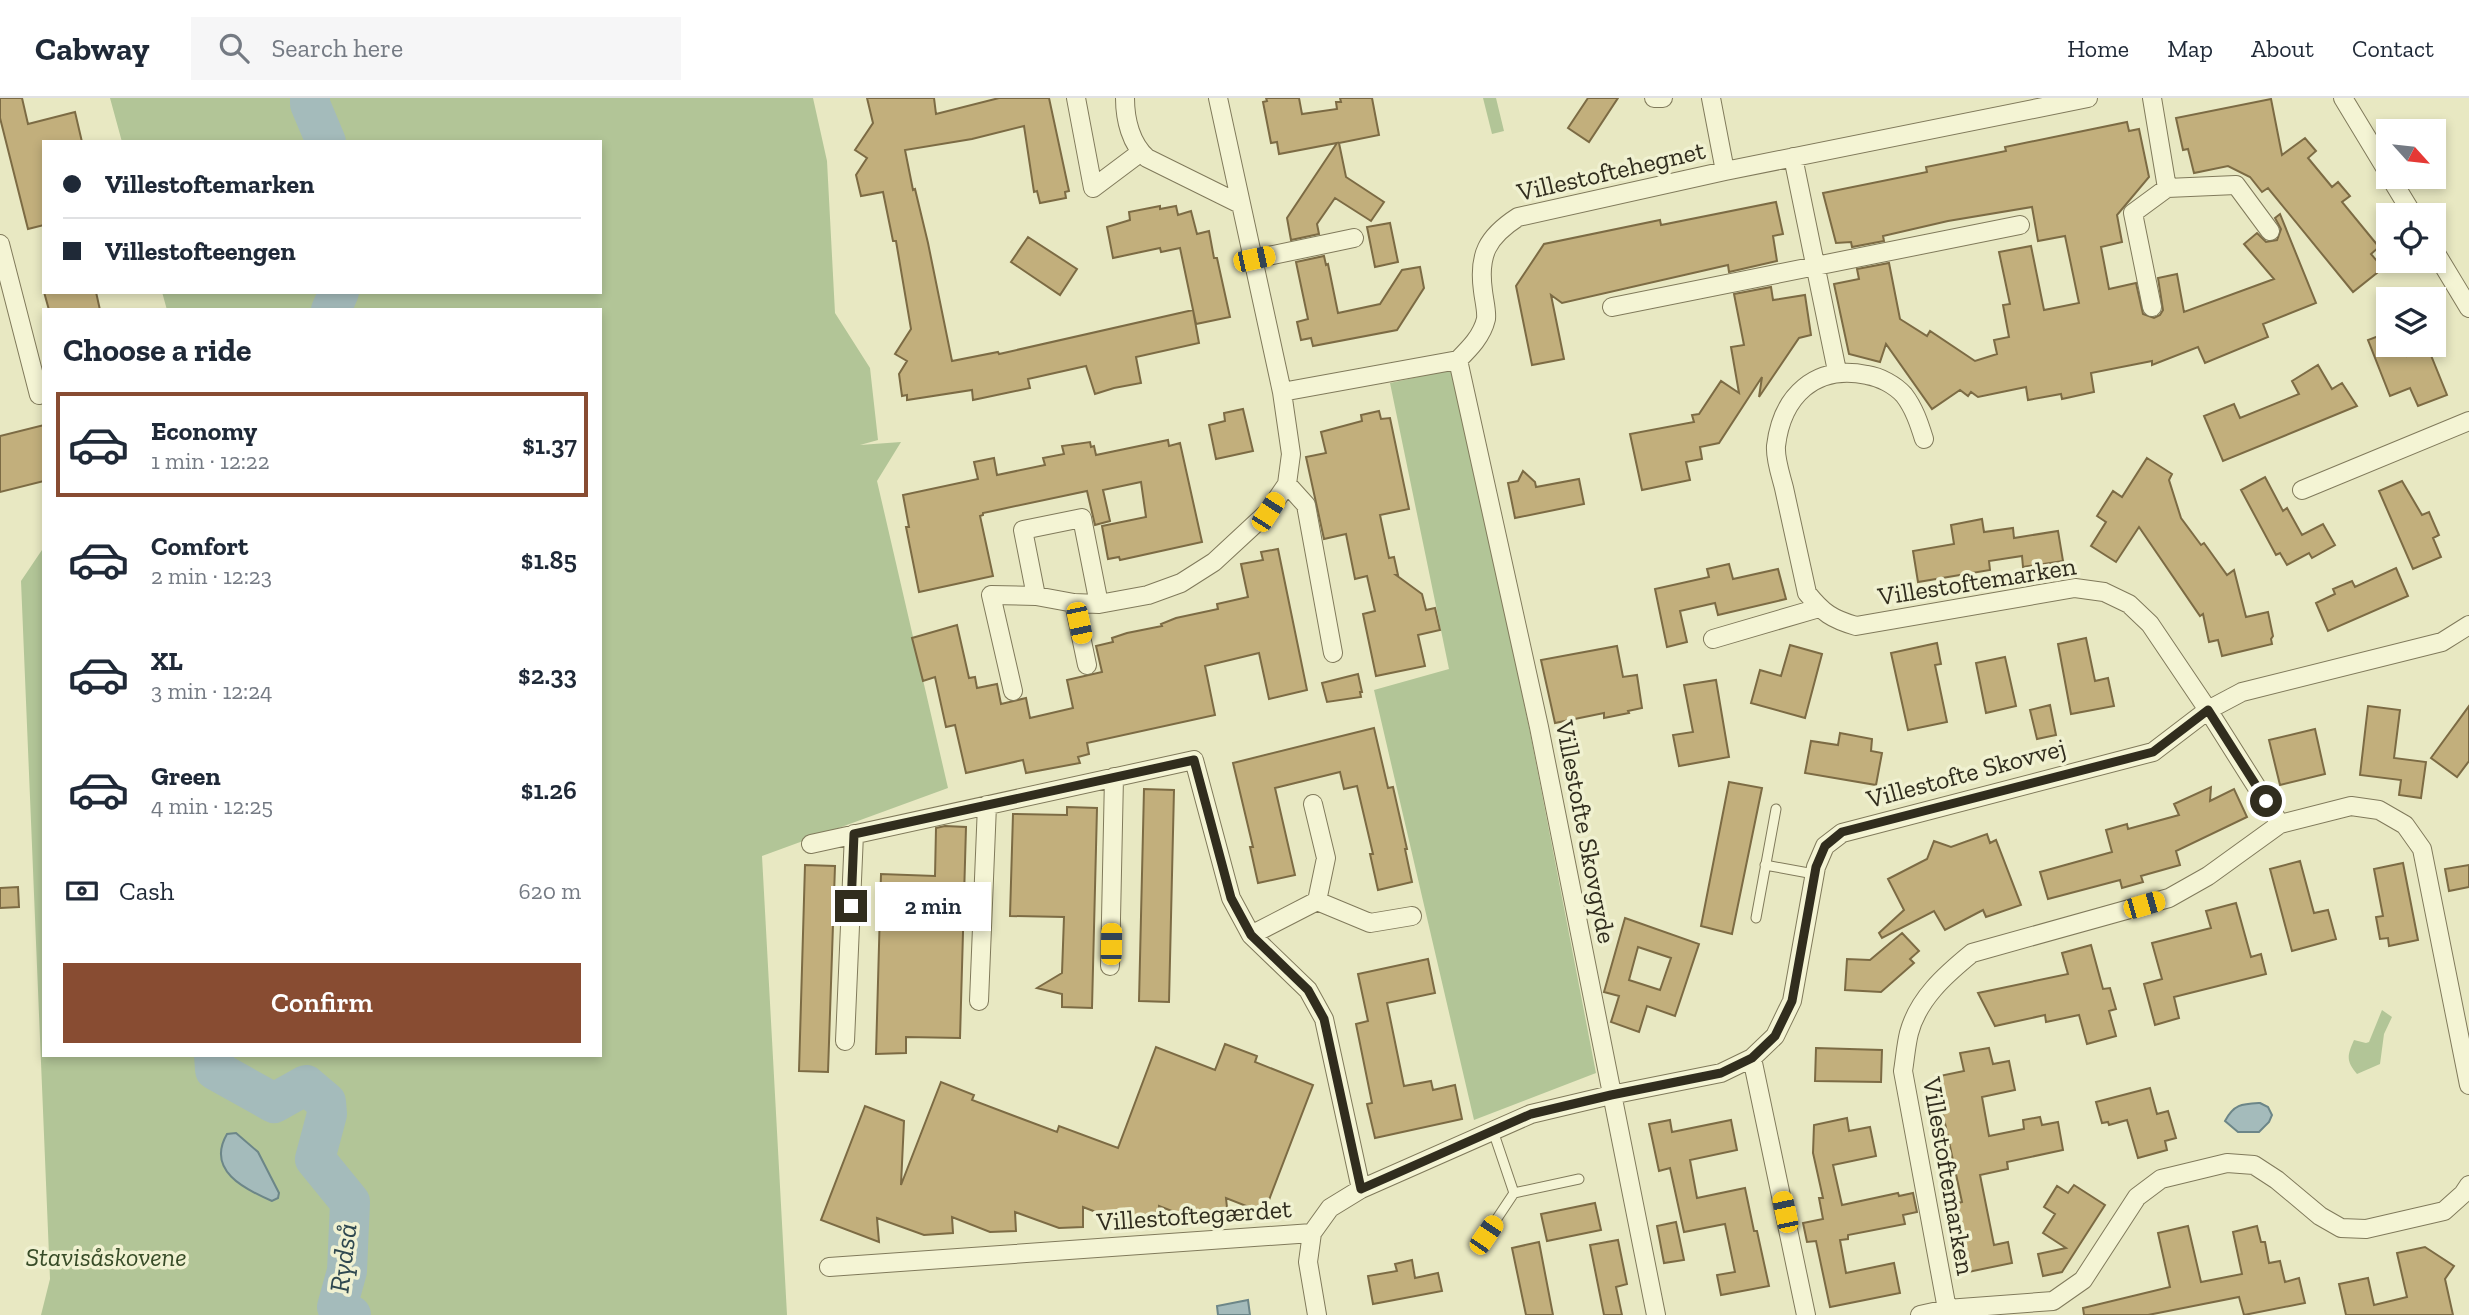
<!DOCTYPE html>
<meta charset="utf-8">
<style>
:root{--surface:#fff;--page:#f6f6f7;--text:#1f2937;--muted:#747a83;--line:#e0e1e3;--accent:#884c32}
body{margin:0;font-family:"Zilla Slab",serif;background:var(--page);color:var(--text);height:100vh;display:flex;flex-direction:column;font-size:26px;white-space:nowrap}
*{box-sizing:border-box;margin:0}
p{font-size:23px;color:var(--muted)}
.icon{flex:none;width:38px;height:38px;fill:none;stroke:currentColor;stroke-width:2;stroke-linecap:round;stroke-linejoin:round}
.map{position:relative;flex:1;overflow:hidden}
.panel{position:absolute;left:42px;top:210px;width:560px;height:749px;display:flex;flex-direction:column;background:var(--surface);border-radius:0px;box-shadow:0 4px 10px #0003}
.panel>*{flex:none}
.banner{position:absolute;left:42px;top:42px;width:560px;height:154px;border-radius:0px;box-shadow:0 4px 10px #0003;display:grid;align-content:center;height:154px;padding:0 21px;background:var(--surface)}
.needle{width:46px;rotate:117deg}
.tools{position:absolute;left:2376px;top:21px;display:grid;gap:14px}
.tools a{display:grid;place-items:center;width:70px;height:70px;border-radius:0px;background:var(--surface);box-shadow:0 4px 10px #0003;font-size:35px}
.end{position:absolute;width:32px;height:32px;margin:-16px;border:9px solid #312d1e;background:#fff;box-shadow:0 0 0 4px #fff}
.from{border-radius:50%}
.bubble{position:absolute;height:49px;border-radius:0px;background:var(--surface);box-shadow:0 4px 10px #0003;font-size:23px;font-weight:600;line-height:49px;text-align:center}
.car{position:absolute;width:21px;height:42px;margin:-21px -10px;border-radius:9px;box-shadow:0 0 5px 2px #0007;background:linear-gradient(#f5c518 24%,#345 0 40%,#f5c518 0 76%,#345 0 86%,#f5c518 0)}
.banner b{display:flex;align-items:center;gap:24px;height:66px;font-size:26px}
.banner b+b{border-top:2px solid var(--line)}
.banner i{width:18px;height:18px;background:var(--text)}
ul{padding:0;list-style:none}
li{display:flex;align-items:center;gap:21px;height:105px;margin:0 14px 10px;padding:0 7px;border:4px solid transparent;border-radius:0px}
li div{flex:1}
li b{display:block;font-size:26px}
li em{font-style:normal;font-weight:600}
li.on{border-color:var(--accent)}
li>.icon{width:63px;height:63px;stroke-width:1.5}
h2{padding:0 21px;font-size:32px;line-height:84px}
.pay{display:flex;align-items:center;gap:18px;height:77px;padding:0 21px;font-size:26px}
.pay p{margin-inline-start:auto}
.primary-button{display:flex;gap:14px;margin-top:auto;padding:14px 21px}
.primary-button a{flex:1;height:80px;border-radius:0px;background:var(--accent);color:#fff;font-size:28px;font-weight:600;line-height:80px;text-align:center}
header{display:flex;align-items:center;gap:42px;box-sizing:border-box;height:98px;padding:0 35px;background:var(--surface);border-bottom:2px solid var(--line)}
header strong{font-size:33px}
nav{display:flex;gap:38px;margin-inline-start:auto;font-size:24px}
.search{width:490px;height:63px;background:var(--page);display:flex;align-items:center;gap:18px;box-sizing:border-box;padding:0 24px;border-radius:0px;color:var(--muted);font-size:26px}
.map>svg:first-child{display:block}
</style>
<header>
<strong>Cabway</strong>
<div class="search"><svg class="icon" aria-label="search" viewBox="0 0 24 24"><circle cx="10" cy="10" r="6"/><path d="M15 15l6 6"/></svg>Search here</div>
<nav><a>Home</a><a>Map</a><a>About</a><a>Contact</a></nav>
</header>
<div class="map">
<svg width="2469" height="1217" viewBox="0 0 2469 1217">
<rect width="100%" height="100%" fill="#e8e8c2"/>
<!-- green -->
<path fill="#b2c597" d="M110 0H813L827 63 835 215 870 270 878 342 860 347 901 344 877 383 948 690 762 758 787 1217H41L50 1181 21 483 44 449V957H600V212H167L162 194H600V44H122Z
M1483 0H1496L1504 33 1492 36Z
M1454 271 1530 634 1596 975 1474 1022 1374 592 1449 571 1390 285Z
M2382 912 2392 919 2384 936 2380 966 2357 976C2346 963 2347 958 2354 942L2366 945 2369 944Z"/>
<!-- water -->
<path fill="#a4bbbb" stroke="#6c8688" stroke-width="2" d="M2260 1005 2268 1009 2272 1017 2269 1024 2259 1034H2238L2225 1023C2234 1006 2242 1006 2260 1005Z
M236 1035 258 1054 279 1095 278 1100 272 1103C244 1091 206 1072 227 1036Z
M1248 1202 1250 1217H1218L1217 1208Z"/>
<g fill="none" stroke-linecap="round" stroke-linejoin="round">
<!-- river -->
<path stroke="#a4bbbb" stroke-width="40" d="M310 0V6L326 44
M331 212 339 194
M214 957 215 972 274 1005 306 987 326 1004 327 1016 315 1061 350 1104 347 1173 337 1209 351 1217"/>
</g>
<!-- building -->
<path fill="#c2af7c" stroke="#7c6b44" stroke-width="2" fill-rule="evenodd" d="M0 0H22L28 26 75 14 82 44H44V127L28 131 0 20Z
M867 0H934L936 16 999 0H1049L1069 93 1065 94 1066 100 1040 105 1037 93 1034 94 1024 28 972 41 905 52 913 92 915 91 928 145 952 263 998 254 999 256 1193 212 1199 245 1136 259 1141 285 1114 290 1095 296 1086 268 1028 281 1030 290 973 302 972 292 907 302V297L902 298 899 276 907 263 895 256 911 231 896 143H893L883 94 861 98 856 77 867 60 855 52 873 25Z
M1266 0H1299L1302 16 1337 11 1336 4H1341L1340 0H1372L1379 37 1339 45 1346 79 1384 104 1371 123 1335 100 1317 126 1319 136 1291 142 1287 120 1337 45 1279 56 1277 44 1271 45 1263 4 1267 3Z
M1588 0H1618L1589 44 1568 30Z
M2271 1 2282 57 2305 40 2316 53 2308 60 2332 89 2338 84 2350 98 2342 104 2379 149 2371 156 2383 170 2353 194 2268 90 2262 94 2250 79 2228 68 2194 75 2188 51 2183 52 2176 20Z
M2127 24 2129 33 2139 31 2149 79 2117 117 2122 144 2101 149 2109 191 2136 185 2143 216 2154 220 2160 217 2163 212 2158 180 2177 176 2184 214 2274 181 2244 146 2257 135 2266 144 2277 142 2281 131 2275 120 2280 116 2316 205 2263 226 2268 239 2205 265 2198 249 2152 267V263L2091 275 2094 294 2062 301 2061 296 2028 302 2026 289 1978 299 1971 294 1968 298 1960 292 1932 311 1886 246 1880 264 1849 256 1834 186 1859 181 1857 171 1889 165 1900 221 1927 238 1930 233 1975 263 1997 256 1994 242 2009 239 2003 207 2010 206 1999 154 2031 148 2044 212 2079 205 2065 138 2038 143 2032 109 1948 123 1883 138 1884 143 1852 149 1851 144 1836 145 1823 95 1927 74 1926 69 2006 53 2005 49Z
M1776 104 1783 136 1773 138 1777 163 1729 174 1728 167 1562 205 1551 197 1564 261 1532 267 1516 188 1544 146 1660 122 1661 127Z
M1160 108V111L1176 108 1178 117 1191 113 1197 136 1209 133 1214 160H1217L1230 219 1196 226 1180 150 1161 154 1160 150 1113 160 1107 129 1130 122 1129 114Z
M1390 125 1398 164 1375 169 1367 129Z
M1028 139 1077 171 1060 197 1011 164Z
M1324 158 1326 167 1328 166 1338 215 1380 206 1402 172 1420 169 1424 190 1397 232 1313 248 1311 240 1301 242 1297 224 1308 221 1296 164Z
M1771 189 1773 202 1805 197 1811 237 1799 240 1759 299 1762 279 1719 345 1700 349 1702 361 1686 364 1690 382 1642 392 1630 336 1694 324 1692 317 1699 316 1721 283 1739 295 1731 249 1744 247 1734 196Z
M44 194H96L100 212H49Z
M2389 234V247H2403L2407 258 2428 250 2447 297 2418 308 2410 290 2390 298 2368 242Z
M2318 267 2332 291 2342 285 2357 308 2223 363 2204 318 2234 306 2240 320 2299 296 2292 283Z
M1243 311 1253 353 1216 361 1209 327 1225 323 1224 315Z
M1379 313 1381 321 1390 320 1409 411 1380 417 1389 460 1394 459 1398 477H1396L1422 496 1426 512 1435 510 1440 532 1418 537 1425 568 1376 578 1363 516 1375 513 1367 478 1355 481 1346 436 1324 441 1306 359 1326 355 1321 334 1362 323 1361 317Z
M44 327V383L0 394V338Z
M1168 342 1169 348 1180 345 1202 444 1120 462 1119 459 1108 461 1102 428 1146 419 1141 384 1103 392 1110 423 1095 427 1087 393 983 415V417L980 418 993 478 919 494 906 429H909L903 397 978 381 974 364 994 360 997 377 1045 367 1043 360 1064 356 1062 348 1090 344 1091 349 1094 348 1096 357Z
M2147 360 2172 376 2169 382 2181 420 2201 447 2204 445 2227 477 2234 472 2246 519 2268 514 2273 538 2271 541 2272 546 2222 558 2218 542 2209 544 2203 516 2200 518 2139 429 2116 464 2091 448 2106 424 2097 418 2113 393 2122 399Z
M1523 373 1535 384 1536 389 1579 381 1584 406 1515 420 1508 385 1518 383Z
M2265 379 2283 413 2287 410 2302 437 2323 426 2335 447 2312 460 2309 455 2287 467 2280 455 2276 457 2241 392Z
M2402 383 2422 417 2429 414 2439 437 2433 440 2441 459 2413 471 2379 393Z
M1982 421 1984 434 2013 430 2014 440 2058 433 2063 463 2023 469 2022 458 1989 463 1990 472 1918 484 1913 453 1954 446 1951 427Z
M1278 451 1307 592 1269 601 1259 555 1205 568 1215 617 1087 645 1089 656 1078 659 1080 665 1026 675 1023 662 966 675 955 627 946 629 935 579 923 583 912 540 957 527 969 580 975 579 977 590 997 586 1001 606 1026 600 1030 620 1073 610 1067 582 1102 574 1096 548 1113 544 1112 540 1127 535 1162 528 1161 526 1176 520 1218 511 1217 506 1248 499 1241 466 1263 462 1261 454Z
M1729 466 1733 481 1778 471 1786 501 1718 517 1715 505 1680 513 1687 544 1667 549 1655 491 1709 479 1707 471Z
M2396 470 2408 498 2328 533 2316 505 2335 496 2333 491 2352 483 2355 489Z
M2086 540 2095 583 2108 580 2114 608 2071 616 2058 546Z
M1937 545 1941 566 1935 567 1947 624 1908 632 1891 555Z
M1790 547 1822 556 1805 620 1751 605 1760 572 1781 578Z
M1617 548 1623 579 1637 577 1642 610 1628 613 1629 615 1604 620V615L1555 625 1541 562Z
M2005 559 2016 608 1986 615 1976 565Z
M1358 576 1362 594H1360L1361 599 1327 604 1322 585Z
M1716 582 1729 659 1679 668 1673 637 1693 634 1684 587Z
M2050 607 2056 637 2037 641 2030 612Z
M2368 608 2400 612 2394 660 2426 664 2421 700 2399 697 2401 682 2360 677Z
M2469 608V663L2457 679 2431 660Z
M1374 630 1388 690 1393 689 1407 751H1405L1412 784 1378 792 1370 756H1373L1357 688 1344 691 1340 674 1275 690 1295 777 1258 785 1250 749H1253L1233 665Z
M2315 631 2325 676 2280 687 2269 642Z
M1840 635 1872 641 1871 653 1882 655 1876 687 1805 675 1811 643 1838 647Z
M1729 684 1762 690 1732 836 1701 828Z
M2211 689 2210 703 2234 691 2247 719 2176 753 2180 767 2141 778 2143 784 2122 790 2120 782 2048 801 2040 774 2112 754 2106 732 2127 726 2128 731 2179 717 2174 706Z
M1144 691 1174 692 1169 904 1139 903Z
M1067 709 1097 710 1092 910 1062 909V896L1037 890 1062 875 1064 819 1010 818 1013 716 1067 717Z
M945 728 966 729 960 940 906 939V955L876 956 881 776 935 778 936 730Z
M1987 736 1990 745 1996 742 2021 807 1986 819 1983 812 1945 832 1934 813 1882 840 1879 835 1904 812 1888 781 1927 761 1934 743 1951 749Z
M2300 763 2314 815 2328 812 2336 841 2292 853 2270 771Z
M2403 765 2418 842 2389 848 2388 840 2380 841 2376 819 2383 818 2374 771Z
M805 767 835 768 828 974 799 973Z
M2469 767V789L2449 793 2445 771Z
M18 789 19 809 0 810V790Z
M2236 805 2251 859 2261 856 2266 876 2174 899 2179 920 2155 927 2144 886 2162 881 2152 845 2211 830 2206 813Z
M1625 820 1699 846 1675 918 1647 908 1639 934 1611 924 1619 898 1604 894ZM1638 849 1671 860 1660 892 1629 882Z
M1902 835 1919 853 1910 861 1914 865 1881 894 1845 892 1847 861 1870 862Z
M2091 847 2103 891 2110 890 2116 911 2109 913 2116 938 2087 946 2079 917 2046 924 2045 917 1995 928 1978 895 2068 876 2062 855Z
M1428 861 1435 895 1387 905 1404 988 1431 983 1433 992 1455 987 1462 1021 1375 1040 1367 1006 1372 1005 1356 926 1368 923 1358 876Z
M1225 946 1257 958 1255 964 1313 987 1264 1115 1226 1100 1228 1119 1195 1122 1159 1108V1125L1127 1126 1083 1109V1129L1059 1130 1015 1114 1016 1133 990 1134 952 1119 953 1135 924 1137 877 1120 879 1144 821 1122 865 1008 904 1023 901 1087 941 984 974 997 972 1002 1057 1034 1059 1028 1118 1050 1156 949 1215 972Z
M1816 950 1882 952 1881 984 1815 983Z
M1989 950 1993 966 2009 963 2015 992 1982 999 1989 1038 2024 1031 2023 1022 2040 1019 2042 1027 2058 1024 2063 1052 2007 1064 2008 1071 1980 1077 1994 1147 2008 1144 2012 1165 1968 1174 1954 1106 1962 1104 1935 979 1964 973 1960 955Z
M2150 990 2157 1016 2168 1013 2176 1040 2165 1043 2167 1052 2138 1060 2127 1022 2109 1027 2108 1024 2102 1025 2096 1004Z
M1847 1020 1849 1033 1870 1029 1876 1058 1833 1067 1842 1107 1898 1095 1899 1098 1913 1095 1917 1114 1903 1117 1905 1126 1848 1137V1141L1840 1142 1846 1175 1894 1165 1900 1195 1830 1209 1816 1143 1807 1144 1803 1125 1823 1121 1819 1100H1823L1813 1055 1814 1027Z
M1670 1022 1672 1034 1731 1022 1737 1052 1690 1062 1697 1100 1745 1090 1754 1133H1757L1769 1188 1721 1197 1717 1177 1735 1174 1725 1126 1684 1134 1670 1070 1659 1073 1649 1026Z
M2074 1087 2105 1107 2062 1174 2043 1178 2038 1156 2066 1150 2043 1135 2055 1116 2044 1109 2057 1088 2068 1095Z
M1595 1105 1601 1132 1547 1143 1541 1116Z
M1676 1124 1684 1162 1664 1165 1657 1128Z
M2188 1128 2201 1184 2242 1176 2233 1134 2257 1128 2261 1144H2265L2269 1165 2280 1163 2285 1184 2299 1180 2305 1205 2244 1217 2239 1199 2148 1217H2084L2083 1210 2170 1189 2158 1135Z
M1618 1142 1627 1186 1616 1189 1622 1217H1604L1590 1147Z
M1539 1144 1553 1217H1526L1512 1150Z
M2425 1149 2454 1168 2445 1181 2453 1217H2346L2339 1186 2368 1180 2374 1207 2407 1199 2397 1155Z
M1412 1162 1415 1180 1438 1175 1442 1193 1373 1206 1368 1178 1397 1173 1395 1166Z"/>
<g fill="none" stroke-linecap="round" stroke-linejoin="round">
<!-- lane casing -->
<g stroke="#807a5b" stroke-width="11">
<path id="lane" d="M1765 767 1814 776
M1756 820 1776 711
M1514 1095 1579 1081
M1486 1137 1514 1095 1493 1033"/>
</g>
<!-- street casing -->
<g stroke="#807a5b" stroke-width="20">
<path id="street" d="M1076 0 1093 90 1141 54
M1125 0C1125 22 1131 46 1147 60L1240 106
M1654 0H1663
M1711 0 1725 73
M2152 0 2167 90 2236 87 2270 133
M2343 0 2389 76
M1793 59 1837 273
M2390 79 2413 117
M0 146 39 297
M2434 152 2469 210
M1254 161 1354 140
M1612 209 2020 127
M2152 209 2133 115 2167 90
M1458 262 1539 629 1656 1217
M1282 294 1458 262C1470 250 1482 238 1486 221 1487 213 1484 202 1483 193 1478 157 1487 139 1518 119L1725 73 2088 0
M1924 341C1919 325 1914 310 1904 297 1895 287 1880 279 1867 277 1815 266 1782 298 1776 348 1775 361 1781 378 1784 390 1792 425 1799 460 1807 495 1823 515 1832 521 1856 528L2075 490 2104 494 2129 506 2150 526 2208 612 2280 726
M1287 386 1306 407 1333 555
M2302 392 2469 323
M1036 498 1023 432 1082 420 1099 506
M1074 505 1087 567
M1713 541 1819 510
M1013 593 991 497 1036 498 1074 505 1099 506 1148 497 1181 485 1214 464 1268 414 1287 386 1291 356 1282 294 1218 0
M1313 706 1326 760 1317 803
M811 746 1194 662 1231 800 1251 837 1308 892 1324 921 1361 1091
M1251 837 1317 803 1370 825 1412 818
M1110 868 1114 679
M979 903 987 707
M845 943 854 736
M1752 960 1806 1217
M1312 1135 1308 1164 1317 1217
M829 1169 1312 1135 1330 1110 1361 1091 1531 1016 1611 997 1721 975 1752 960 1775 938 1792 903 1816 769 1825 748 1842 735 2153 654 2208 612 2242 594 2442 544 2469 527
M1947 1211 1903 973C1905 961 1906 947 1909 935 1918 901 1945 877 1972 855L2169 800 2208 778 2280 726 2351 708 2379 712 2405 727 2422 751 2469 987
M1920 1217 1947 1211 2053 1203 2083 1182 2137 1099 2161 1081 2227 1065 2254 1067 2277 1082 2320 1118 2341 1130 2366 1131 2444 1113 2463 1096 2469 1087"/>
</g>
<!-- lane -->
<use href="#lane" stroke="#f4f4d4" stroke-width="9"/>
<!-- street -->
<use href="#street" stroke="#f4f4d4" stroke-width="18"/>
</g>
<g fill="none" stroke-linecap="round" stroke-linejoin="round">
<!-- route -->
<path stroke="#312d1e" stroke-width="9" d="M851 808 854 736 1194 662 1231 800 1251 837 1308 892 1324 921 1361 1091 1531 1016 1611 997 1721 975 1752 960 1775 938 1792 903 1816 769 1825 748 1842 734 2153 654 2208 612 2266 703"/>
</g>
<g text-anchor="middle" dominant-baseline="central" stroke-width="7" stroke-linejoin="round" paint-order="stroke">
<!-- street labels -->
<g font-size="26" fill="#312d1e" stroke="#f0f1d1">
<text transform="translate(1611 73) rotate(-13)">Villestoftehegnet</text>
<text transform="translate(1977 483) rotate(-9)">Villestoftemarken</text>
<text transform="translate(1966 675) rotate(-15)">Villestofte Skovvej</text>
<text transform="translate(1586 734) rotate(79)">Villestofte Skovgyde</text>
<text transform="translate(1949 1078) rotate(80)">Villestoftemarken</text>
<text transform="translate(1194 1117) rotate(-4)">Villestoftegærdet</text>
</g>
<!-- park labels -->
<g font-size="26" font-style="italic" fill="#374b27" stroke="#f0f1d1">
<text x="106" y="1159">Stavisåskovene</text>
</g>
<!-- water labels -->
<g font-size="28" font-style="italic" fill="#2f4850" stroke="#f0f1d1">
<text transform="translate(343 1160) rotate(-83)">Rydså</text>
</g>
</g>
</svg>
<div class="tools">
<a><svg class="needle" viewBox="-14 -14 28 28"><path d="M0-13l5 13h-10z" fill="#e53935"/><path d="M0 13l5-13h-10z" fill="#747a83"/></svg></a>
<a><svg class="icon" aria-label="locate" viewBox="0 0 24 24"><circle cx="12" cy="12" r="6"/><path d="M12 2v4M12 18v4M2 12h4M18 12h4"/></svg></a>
<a><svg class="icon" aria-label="layers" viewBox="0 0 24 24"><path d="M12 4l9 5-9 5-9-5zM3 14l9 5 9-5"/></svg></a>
</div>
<i class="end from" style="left:2266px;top:703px"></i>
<i class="end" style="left:851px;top:808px"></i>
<div class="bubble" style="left:875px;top:784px;width:116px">2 min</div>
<i class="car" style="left:1254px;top:161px;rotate:78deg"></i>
<i class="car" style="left:1268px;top:414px;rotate:33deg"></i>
<i class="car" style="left:1079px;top:525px;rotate:168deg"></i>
<i class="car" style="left:2144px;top:807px;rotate:74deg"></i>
<i class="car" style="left:1111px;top:846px;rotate:1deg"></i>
<i class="car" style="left:1785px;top:1114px;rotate:348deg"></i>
<i class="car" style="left:1486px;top:1137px;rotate:34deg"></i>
<div class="banner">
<b><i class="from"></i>Villestoftemarken</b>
<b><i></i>Villestofteengen</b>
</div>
<section class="panel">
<h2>Choose a ride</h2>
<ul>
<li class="on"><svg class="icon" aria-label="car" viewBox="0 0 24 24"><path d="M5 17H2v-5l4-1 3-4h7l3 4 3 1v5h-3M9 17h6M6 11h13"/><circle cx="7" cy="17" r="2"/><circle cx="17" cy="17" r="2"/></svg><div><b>Economy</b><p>1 min · 12:22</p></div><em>$1.37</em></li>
<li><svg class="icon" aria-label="car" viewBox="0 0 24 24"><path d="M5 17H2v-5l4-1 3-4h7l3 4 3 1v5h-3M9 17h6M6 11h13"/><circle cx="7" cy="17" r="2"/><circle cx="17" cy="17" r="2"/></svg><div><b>Comfort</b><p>2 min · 12:23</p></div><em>$1.85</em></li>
<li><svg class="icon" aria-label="car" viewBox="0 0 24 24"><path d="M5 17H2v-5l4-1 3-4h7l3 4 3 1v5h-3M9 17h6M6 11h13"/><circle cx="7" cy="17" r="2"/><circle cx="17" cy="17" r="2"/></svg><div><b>XL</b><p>3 min · 12:24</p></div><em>$2.33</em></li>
<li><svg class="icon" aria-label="car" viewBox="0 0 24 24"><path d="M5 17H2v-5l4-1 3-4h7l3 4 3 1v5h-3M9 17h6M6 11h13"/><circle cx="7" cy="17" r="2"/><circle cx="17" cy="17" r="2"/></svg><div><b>Green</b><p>4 min · 12:25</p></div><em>$1.26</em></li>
</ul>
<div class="pay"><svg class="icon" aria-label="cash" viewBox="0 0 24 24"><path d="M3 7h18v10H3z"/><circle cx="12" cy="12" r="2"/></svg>Cash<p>620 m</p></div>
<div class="primary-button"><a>Confirm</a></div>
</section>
</div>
